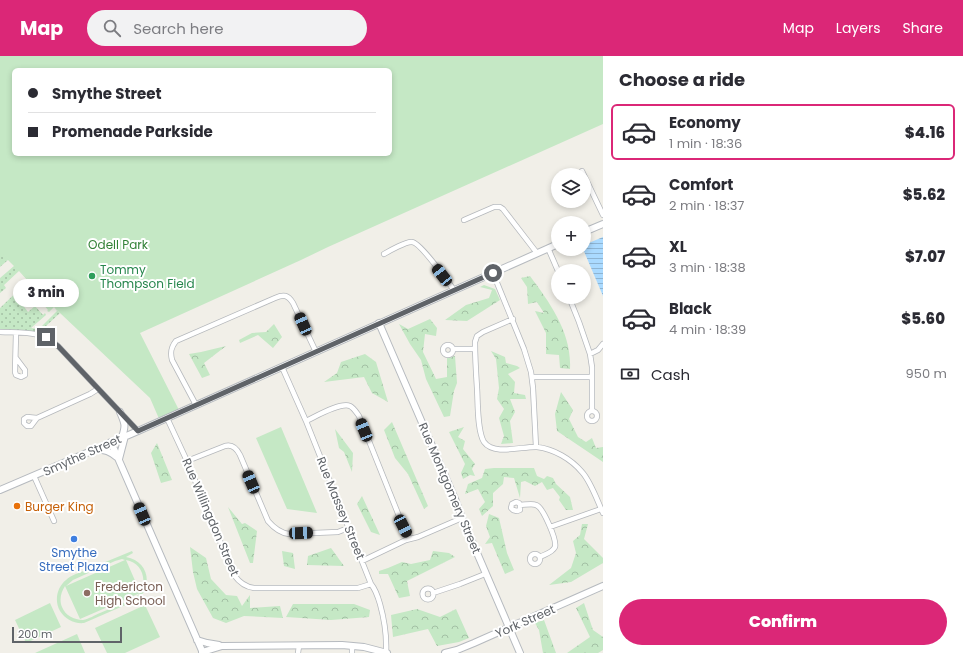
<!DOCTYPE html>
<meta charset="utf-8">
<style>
:root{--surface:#fff;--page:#f2f2f3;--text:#2b2b33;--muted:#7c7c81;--line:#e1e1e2;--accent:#db2777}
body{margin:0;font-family:Poppins,sans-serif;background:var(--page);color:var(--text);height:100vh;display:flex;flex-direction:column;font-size:15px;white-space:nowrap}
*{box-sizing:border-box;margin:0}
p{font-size:13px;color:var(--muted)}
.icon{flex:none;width:22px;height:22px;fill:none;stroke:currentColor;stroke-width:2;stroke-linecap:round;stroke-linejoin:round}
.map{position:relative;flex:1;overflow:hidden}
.drawer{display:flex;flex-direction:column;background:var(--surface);width:360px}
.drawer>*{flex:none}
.top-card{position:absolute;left:12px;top:12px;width:380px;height:88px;border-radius:6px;box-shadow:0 2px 6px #0003;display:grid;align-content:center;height:88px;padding:0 16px;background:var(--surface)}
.buttons{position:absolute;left:551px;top:112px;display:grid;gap:8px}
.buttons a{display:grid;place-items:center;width:40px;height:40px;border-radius:50%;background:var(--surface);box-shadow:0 2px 6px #0003;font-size:20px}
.scale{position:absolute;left:12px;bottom:10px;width:110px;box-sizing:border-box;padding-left:4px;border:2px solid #5f6368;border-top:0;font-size:11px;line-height:14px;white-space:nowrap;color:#5f6368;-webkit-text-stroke:3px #fff;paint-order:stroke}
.end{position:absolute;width:18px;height:18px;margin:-9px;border:5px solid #5f6368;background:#fff;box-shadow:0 0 0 2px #fff}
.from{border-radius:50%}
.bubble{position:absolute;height:28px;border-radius:14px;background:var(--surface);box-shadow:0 2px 6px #0003;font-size:13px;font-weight:800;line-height:28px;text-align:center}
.car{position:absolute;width:12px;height:24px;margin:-12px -6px;border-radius:5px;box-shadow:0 0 3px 1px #0007;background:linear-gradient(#222 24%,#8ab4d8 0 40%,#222 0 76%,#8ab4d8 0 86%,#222 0)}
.top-card b{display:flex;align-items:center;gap:14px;height:38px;font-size:15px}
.top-card b+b{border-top:1px solid var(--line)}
.top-card i{width:10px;height:10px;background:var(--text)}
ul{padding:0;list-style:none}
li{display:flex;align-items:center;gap:12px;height:56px;margin:0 8px 6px;padding:0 8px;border:2px solid transparent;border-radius:6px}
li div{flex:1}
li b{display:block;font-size:15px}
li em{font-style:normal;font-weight:800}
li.selected{border-color:var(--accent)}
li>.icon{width:36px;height:36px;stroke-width:1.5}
h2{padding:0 16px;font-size:18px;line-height:48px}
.pay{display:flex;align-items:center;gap:10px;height:44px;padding:0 16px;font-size:15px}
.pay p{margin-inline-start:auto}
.button{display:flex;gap:8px;margin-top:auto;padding:8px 16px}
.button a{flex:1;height:46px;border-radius:24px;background:var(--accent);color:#fff;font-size:16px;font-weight:800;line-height:46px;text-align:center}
header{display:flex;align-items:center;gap:24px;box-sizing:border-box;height:56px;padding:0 20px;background:var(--accent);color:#fff}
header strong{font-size:19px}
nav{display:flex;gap:22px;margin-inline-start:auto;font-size:14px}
.search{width:280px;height:36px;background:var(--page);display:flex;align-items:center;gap:10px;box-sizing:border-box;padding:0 14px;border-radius:22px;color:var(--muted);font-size:15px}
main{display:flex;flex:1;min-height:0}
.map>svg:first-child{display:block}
</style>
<header>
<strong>Map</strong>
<div class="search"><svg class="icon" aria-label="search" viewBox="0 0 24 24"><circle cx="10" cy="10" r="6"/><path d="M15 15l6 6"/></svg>Search here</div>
<nav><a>Map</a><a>Layers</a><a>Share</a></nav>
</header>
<main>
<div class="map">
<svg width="603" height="597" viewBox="0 0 603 597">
<defs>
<pattern id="grass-dots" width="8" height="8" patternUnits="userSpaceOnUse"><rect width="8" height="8" fill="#c5e8c5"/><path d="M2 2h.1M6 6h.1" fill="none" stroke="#a3c0a4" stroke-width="1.8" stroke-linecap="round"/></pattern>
<pattern id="forest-crowns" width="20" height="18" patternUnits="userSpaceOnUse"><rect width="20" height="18" fill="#c5e8c5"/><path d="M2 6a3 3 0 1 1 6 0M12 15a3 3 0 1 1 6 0" fill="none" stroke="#a3c0a4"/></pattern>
<pattern id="water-rules" width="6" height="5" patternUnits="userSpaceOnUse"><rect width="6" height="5" fill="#aadaff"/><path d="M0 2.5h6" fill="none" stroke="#8eb4d2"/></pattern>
</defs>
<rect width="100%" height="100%" fill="#f1efe8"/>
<!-- grass -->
<path fill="url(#grass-dots)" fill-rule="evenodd" d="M0 193 60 257 46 270 42 276 32 275 0 273V252L28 225 19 215 4 229 6 232 0 237V222L14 210 8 204 0 211ZM21 237 29 246 36 240 48 254 47 255 49 256 54 251 57 255 39 273 31 272 46 259 45 257 43 259 35 250 28 256 22 248H20V247L15 242Z"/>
<!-- forest -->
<path fill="url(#forest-crowns)" d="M530 220C550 247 572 277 570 313L560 312 559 299 546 298V277L535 255 544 257 537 246 528 248 527 231 521 222Z
M484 229 495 233 500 244 467 265 445 264 466 249 489 242 492 234 480 231Z
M430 263 437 272 436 280 425 278 423 296 436 323 447 321V302L455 300 457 327 454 335 450 360 444 361 426 323 421 304 410 288 399 268 408 273Z
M274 268 282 281 273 292 258 279 240 287 239 284 252 277 266 276Z
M226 290 204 307 210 319 202 322 189 298 201 296Z
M491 295 505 301 506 307 517 310 520 312 508 318 515 326 514 337 525 339 526 343H510L515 356 510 365 513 387 501 388 504 380 499 362 504 353 497 343 499 332 496 303Z
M365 298 376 306 388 346 372 337 364 321 324 326 337 317 341 306Z
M561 336 573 354 569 363 578 381 586 386 592 382 596 392 603 391V406L557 375 555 358Z
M392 366 428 450 424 453 408 418 395 402 384 374Z
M464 371 458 381 465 385 463 393 475 408 472 413 475 420 470 419 463 423 461 417 465 408 449 376Z
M335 373 353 397 352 416 344 396 339 392Z
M157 387 172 424 161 427 151 397Z
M494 412H534L537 420 544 423 547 420 553 422 556 428 570 441 573 454H566L559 444 560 441 553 432 547 434 542 426 535 430 525 425 521 426 520 442 514 422 504 421 503 428 493 437V450L482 460 479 453 485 446 478 433 465 438 468 428 482 422 485 413Z
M362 440 380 479 371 476 357 448Z
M228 451 242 468 245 467 257 475 253 507H250Z
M489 458 499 462 507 497 514 514 505 518 492 487 485 488 490 481 486 470Z
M582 468H588L584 483 603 502V507L571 526 549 529 571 512 576 497 573 485 580 479Z
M190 491 206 502 211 523 226 539 237 540 242 550 250 539V552L280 550 283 562 244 560 226 567 213 562 197 533 193 516Z
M331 492 344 510 307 509 308 500Z
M282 495 293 497 295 513 284 510Z
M433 495 449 497 455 501 407 525 410 540 399 542 388 518H379V515L388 512 402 506 411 508 430 504Z
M584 547 593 574 603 581V594L598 597H567L590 581 576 552Z
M293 548H354L370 554 369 561 331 564 286 561Z
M417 553 440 561 456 553 469 582 459 586 437 590 428 573 393 581 391 559Z
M544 564 556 597H543L539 574 535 567Z"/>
<!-- park -->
<path fill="#c5e8c5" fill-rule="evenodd" d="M0 0H603V68L328 191 301 204 140 277 180 356 160 365 150 342 60 257 0 194ZM14 14H390V98H14Z
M281 371 317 457 287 453 256 382Z
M132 495 133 497 126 501C148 505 154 529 137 544L84 567C74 568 65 563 60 555 54 545 57 531 66 524 71 519 79 517 86 514 101 508 117 501 132 495ZM122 503 125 504 66 530 73 524 115 505ZM126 504C141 506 148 523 140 536ZM65 530 80 563 140 537 137 540 132 543C122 548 111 552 100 557 95 559 89 563 83 564 74 564 65 559 62 551 59 544 61 536 65 530Z
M50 547 61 571 26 587 15 564Z
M145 549 160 581 125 597H107L95 572Z
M77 578 85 597H35Z"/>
<!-- water -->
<path fill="url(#water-rules)" d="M603 181V240L583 193H584V189Z"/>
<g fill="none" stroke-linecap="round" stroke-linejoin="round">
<!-- street casing -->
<g stroke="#b5b8bc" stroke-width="6">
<path id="street" d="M582 115 603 159
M464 164 494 151H500L503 153 537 197
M548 192 558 215
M384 198C389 195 407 185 412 186 420 186 448 226 454 234
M493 217 524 293 531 316 533 332 536 391
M569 241 579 266 590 298 592 311V354
M513 263 483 276 477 280 475 286C475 301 476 317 477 332 478 346 477 375 484 386 494 400 523 390 537 391 554 393 571 403 582 416 591 426 597 444 603 457
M0 276C23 277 40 274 58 290L138 375
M443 294a5 5 0 1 1 10 0a5 5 0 1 1-10 0Z
M453 293H475
M590 298 598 294 603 288
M16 302 25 314V319L21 321 16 319 15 316 16 277
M282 311 306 365 371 528C376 534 378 541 380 548 385 566 387 579 386 597
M532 321H591
M196 349 172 304C170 296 171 291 176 285L275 242C284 238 288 239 293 247L316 296
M587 360a5 5 0 1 1 10 0a5 5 0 1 1-10 0Z
M37 362 27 361 24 363V367L27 370H31L37 362 90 338 98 333
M167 362 187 405 234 519C239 526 246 531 254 532H358L371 528
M306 365C315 361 340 346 350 350 354 352 356 356 359 360L403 470 409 483
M187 405 225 390C232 388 237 393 240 399L268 465C274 472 280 477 289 478L338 476 348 472
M34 420 54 465
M520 449V454L517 455 513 454 511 452 512 448 516 446 519 447 520 449C525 449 532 447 536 449 543 451 557 484 555 491 552 497 545 498 540 501
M550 471 601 453
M530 503a5 5 0 1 1 10 0a5 5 0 1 1-10 0Z
M362 505 406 484 418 481 462 462
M422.5 538a5.5 5.5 0 1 1 11 0a5.5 5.5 0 1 1-11 0Z
M433 537 460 528 485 518
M352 590V597
M298 597 299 590"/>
</g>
<!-- secondary casing -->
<g stroke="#b6babf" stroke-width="8">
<path id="secondary" d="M584 176 603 168
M379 267 455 443 462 462 520 597
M120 356C125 368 126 369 122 381
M111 386 203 597
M96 393C105 394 110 395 118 402
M119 403 125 380
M0 434 138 375 558 188
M197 584 207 587 219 589
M202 596 222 590 342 589 364 591 387 597
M445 597 457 594 474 587 603 530"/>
</g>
<!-- street -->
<use href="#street" stroke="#fff" stroke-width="4.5"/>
<!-- secondary -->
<use href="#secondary" stroke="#fff" stroke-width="6"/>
</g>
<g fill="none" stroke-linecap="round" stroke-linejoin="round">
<!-- route -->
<path stroke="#5f6368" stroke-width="5" d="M46 281 58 290 138 375 493 217"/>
</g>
<!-- markers -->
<circle fill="#2e9e5b" stroke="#fff" stroke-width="1.5" cx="92" cy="220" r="4"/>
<circle fill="#e8710a" stroke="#fff" stroke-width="1.5" cx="17" cy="450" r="4"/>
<circle fill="#3f7fe0" stroke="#fff" stroke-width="1.5" cx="74" cy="483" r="4"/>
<circle fill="#8d6e63" stroke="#fff" stroke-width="1.5" cx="87" cy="537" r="4"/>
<g text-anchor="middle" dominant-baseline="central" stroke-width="4" stroke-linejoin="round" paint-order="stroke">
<!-- park labels -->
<g font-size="12" fill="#348238" stroke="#fff">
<text x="118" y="188">Odell Park</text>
</g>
<!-- leisure labels -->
<g font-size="12" fill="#27864d" stroke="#fff" text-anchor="start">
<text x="100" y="213">Tommy<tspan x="100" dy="14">Thompson Field</tspan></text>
</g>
<!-- street labels -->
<g font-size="12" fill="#5f6368" stroke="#fff">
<text transform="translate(82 399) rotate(-24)">Smythe Street</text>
<text transform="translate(450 432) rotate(67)">Rue Montgomery Street</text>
<text transform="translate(341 452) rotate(68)">Rue Massey Street</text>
<text transform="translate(211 461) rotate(67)">Rue Willingdon Street</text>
<text transform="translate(525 565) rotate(-24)">York Street</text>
</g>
<!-- food labels -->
<g font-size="12" fill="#c56008" stroke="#fff" text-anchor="start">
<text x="25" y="450">Burger King</text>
</g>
<!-- shop labels -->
<g font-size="12" fill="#366cbe" stroke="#fff">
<text x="74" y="496">Smythe<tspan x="74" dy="14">Street Plaza</tspan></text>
</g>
<!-- education labels -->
<g font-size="12" fill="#785e54" stroke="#fff" text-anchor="start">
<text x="95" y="530">Fredericton<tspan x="95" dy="14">High School</tspan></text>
</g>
</g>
</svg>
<div class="buttons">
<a><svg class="icon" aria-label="layers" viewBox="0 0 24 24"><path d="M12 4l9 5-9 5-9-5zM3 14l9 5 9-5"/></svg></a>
<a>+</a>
<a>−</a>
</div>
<div class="scale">200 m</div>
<i class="end from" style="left:493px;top:217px"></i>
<i class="end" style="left:46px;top:281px"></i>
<div class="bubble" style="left:13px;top:223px;width:66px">3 min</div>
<i class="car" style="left:442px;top:219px;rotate:322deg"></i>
<i class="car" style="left:303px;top:268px;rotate:336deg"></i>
<i class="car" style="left:364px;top:374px;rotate:338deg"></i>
<i class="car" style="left:251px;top:426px;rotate:337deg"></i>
<i class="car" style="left:142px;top:458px;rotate:337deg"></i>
<i class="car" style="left:403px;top:470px;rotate:153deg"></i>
<i class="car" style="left:301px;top:477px;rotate:88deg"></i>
<div class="top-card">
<b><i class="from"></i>Smythe Street</b>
<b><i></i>Promenade Parkside</b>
</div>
</div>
<section class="drawer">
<h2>Choose a ride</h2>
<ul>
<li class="selected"><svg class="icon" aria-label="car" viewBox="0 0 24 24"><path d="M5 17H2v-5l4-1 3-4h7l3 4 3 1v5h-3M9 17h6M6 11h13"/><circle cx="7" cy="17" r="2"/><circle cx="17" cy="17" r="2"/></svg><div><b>Economy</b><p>1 min · 18:36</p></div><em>$4.16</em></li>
<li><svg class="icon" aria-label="car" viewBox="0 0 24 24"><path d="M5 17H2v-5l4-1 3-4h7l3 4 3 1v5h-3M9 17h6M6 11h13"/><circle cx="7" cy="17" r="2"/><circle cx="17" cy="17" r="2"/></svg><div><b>Comfort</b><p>2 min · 18:37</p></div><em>$5.62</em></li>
<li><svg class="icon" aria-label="car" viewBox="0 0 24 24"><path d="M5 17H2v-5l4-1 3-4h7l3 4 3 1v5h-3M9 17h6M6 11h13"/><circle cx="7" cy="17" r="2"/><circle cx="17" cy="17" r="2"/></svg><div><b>XL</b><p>3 min · 18:38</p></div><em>$7.07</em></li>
<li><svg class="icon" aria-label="car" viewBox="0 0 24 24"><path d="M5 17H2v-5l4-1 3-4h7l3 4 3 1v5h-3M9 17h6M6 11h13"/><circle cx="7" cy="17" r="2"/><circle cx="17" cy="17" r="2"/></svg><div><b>Black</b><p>4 min · 18:39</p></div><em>$5.60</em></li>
</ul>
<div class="pay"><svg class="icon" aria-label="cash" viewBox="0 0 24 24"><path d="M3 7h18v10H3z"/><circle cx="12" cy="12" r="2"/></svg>Cash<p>950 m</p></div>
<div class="button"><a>Confirm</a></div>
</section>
</main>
